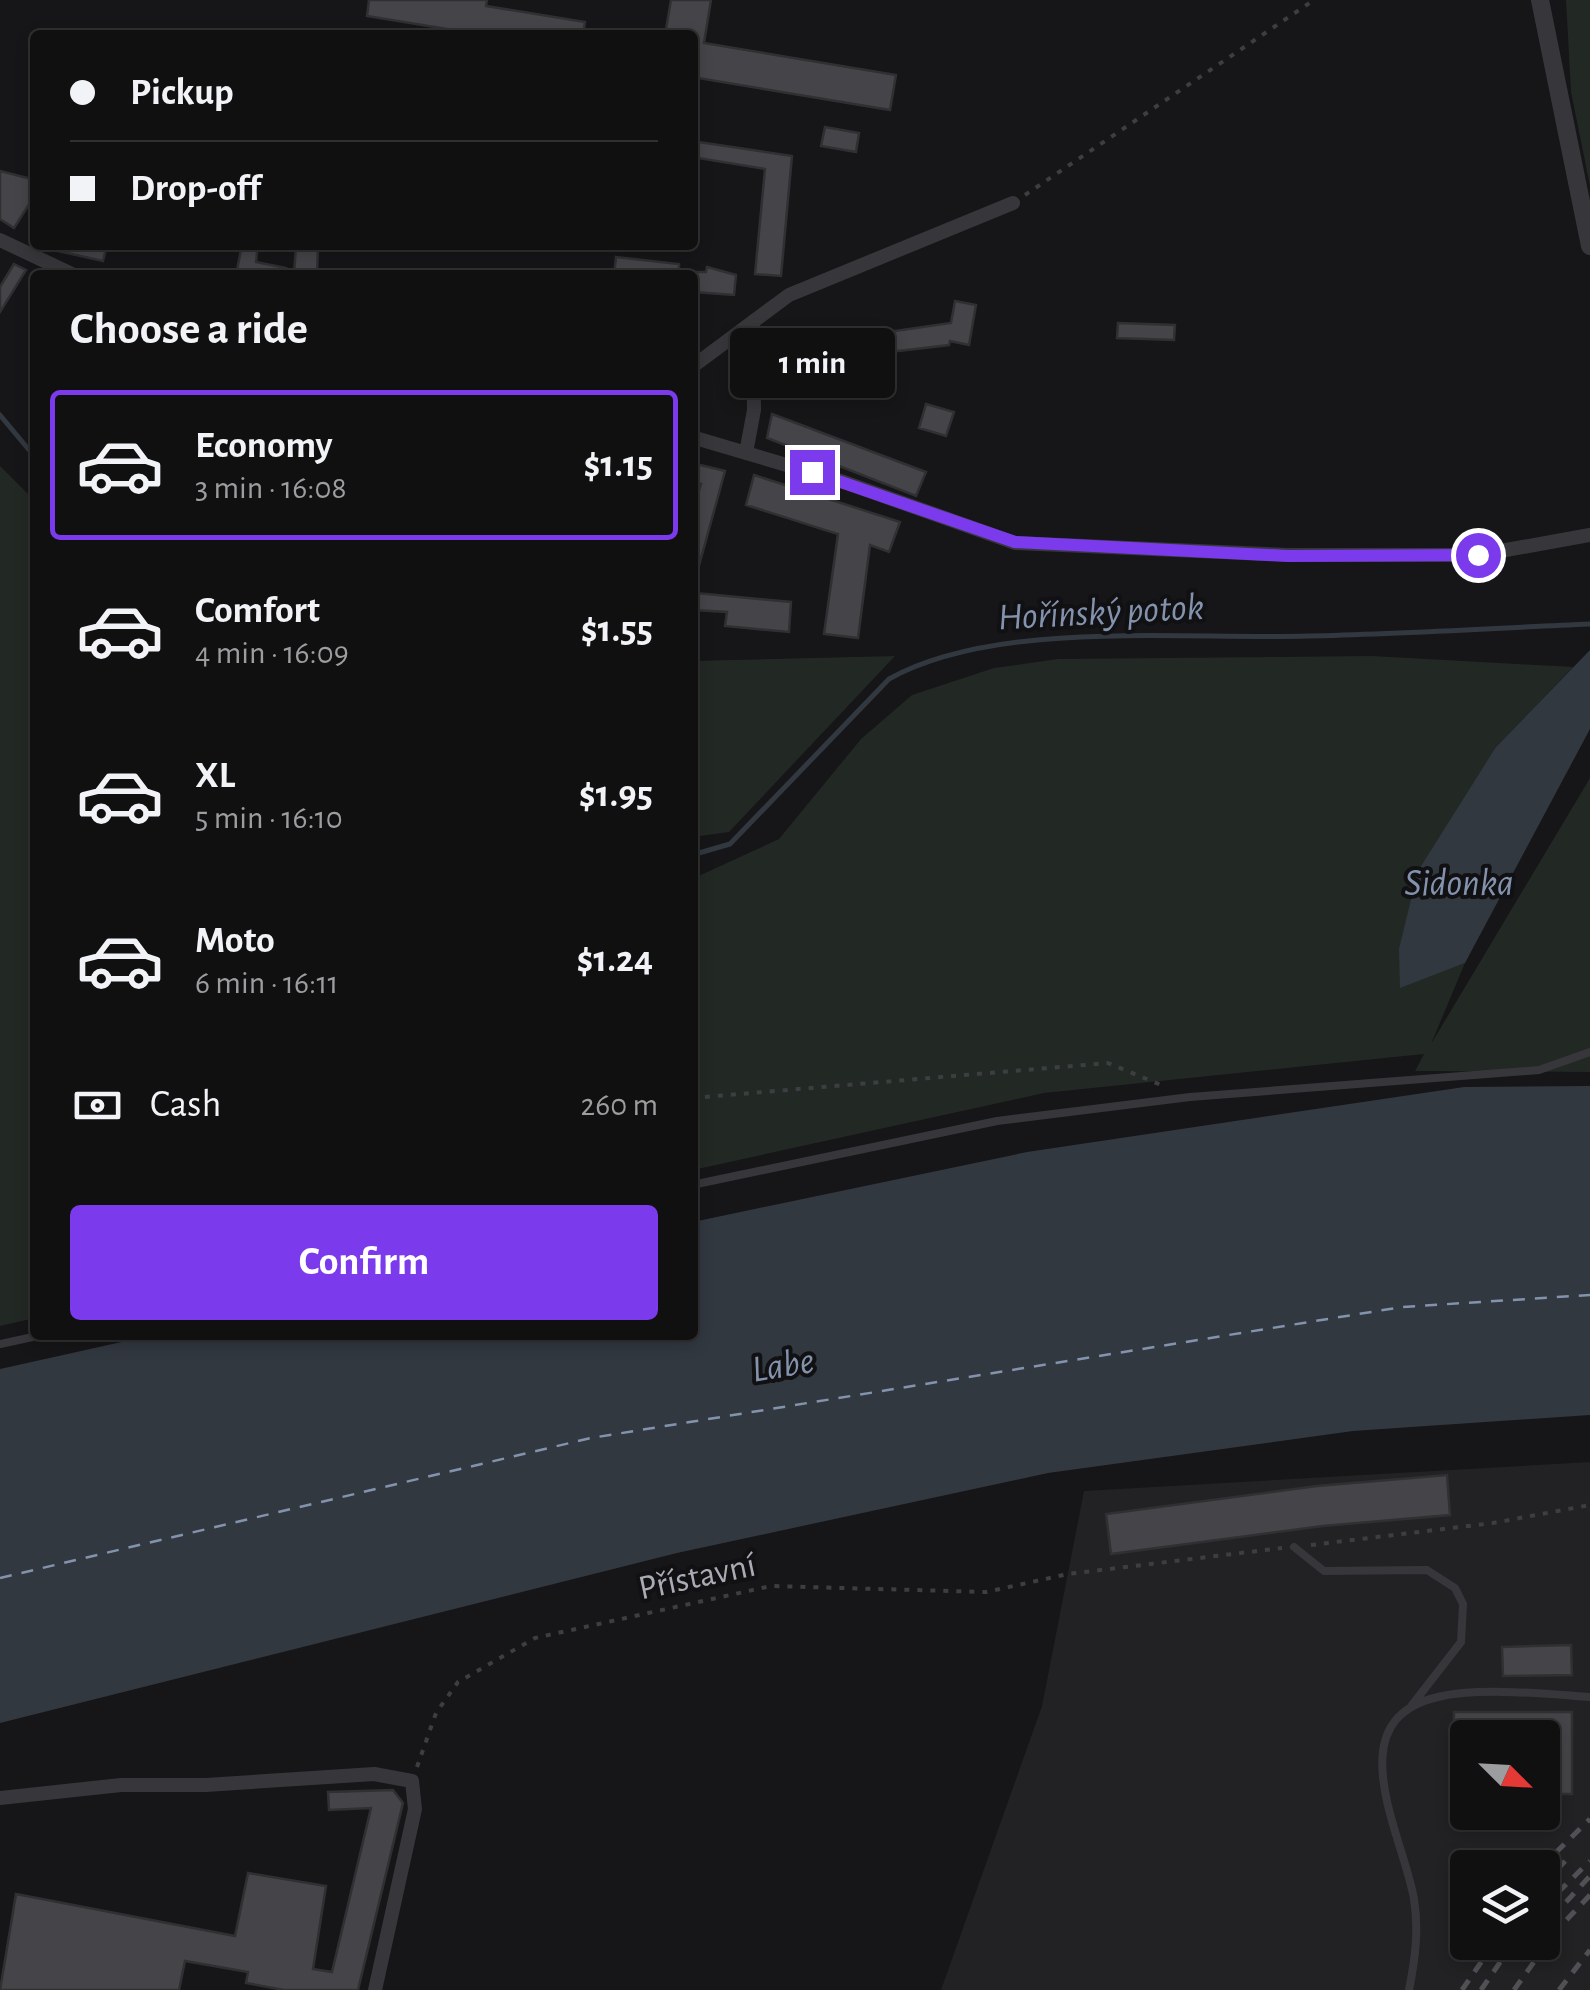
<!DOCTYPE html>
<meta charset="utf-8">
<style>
:root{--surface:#101011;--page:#19191a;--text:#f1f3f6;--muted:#9c9d9f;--line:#303031;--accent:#7c3aed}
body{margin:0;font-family:"Alegreya Sans",sans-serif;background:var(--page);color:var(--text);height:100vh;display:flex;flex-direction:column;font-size:38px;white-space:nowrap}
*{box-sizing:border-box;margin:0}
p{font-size:32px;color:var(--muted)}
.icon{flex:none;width:55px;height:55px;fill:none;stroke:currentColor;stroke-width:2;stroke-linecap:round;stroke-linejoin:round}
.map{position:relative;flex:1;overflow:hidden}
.details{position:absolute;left:30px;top:270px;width:668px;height:1070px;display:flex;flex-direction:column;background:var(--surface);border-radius:10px;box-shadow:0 5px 15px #0003,0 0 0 2px var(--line)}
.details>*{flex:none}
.top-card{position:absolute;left:30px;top:30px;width:668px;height:220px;border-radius:10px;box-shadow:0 5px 15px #0003,0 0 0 2px var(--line);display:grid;align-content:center;height:220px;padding:0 40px;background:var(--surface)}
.needle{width:65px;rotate:114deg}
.tools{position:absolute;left:1450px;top:1720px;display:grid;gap:20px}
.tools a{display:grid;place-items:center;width:110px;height:110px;border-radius:10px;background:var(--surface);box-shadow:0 5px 15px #0003,0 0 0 2px var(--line);font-size:50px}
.end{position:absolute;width:45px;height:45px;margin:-22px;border:12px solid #7c3aed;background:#fff;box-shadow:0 0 0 5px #fff}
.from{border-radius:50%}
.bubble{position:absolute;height:70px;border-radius:10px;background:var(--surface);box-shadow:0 5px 15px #0003,0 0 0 2px var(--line);font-size:32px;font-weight:700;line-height:70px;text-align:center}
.top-card b{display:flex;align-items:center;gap:35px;height:95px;font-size:38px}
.top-card b+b{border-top:2px solid var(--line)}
.top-card i{width:25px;height:25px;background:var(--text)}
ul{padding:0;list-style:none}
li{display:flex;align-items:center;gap:30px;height:150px;margin:0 20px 15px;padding:0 20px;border:5px solid transparent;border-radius:10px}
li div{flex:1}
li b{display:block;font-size:38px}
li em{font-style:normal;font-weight:700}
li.on{border-color:var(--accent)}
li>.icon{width:90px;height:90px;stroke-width:1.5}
h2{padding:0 40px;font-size:45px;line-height:120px}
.pay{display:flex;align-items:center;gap:25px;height:110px;padding:0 40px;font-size:38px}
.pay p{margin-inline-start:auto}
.action{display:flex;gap:20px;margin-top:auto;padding:20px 40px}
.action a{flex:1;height:115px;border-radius:10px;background:var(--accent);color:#fff;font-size:40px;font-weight:700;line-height:115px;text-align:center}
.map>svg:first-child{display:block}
</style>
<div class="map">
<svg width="1590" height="1990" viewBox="0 0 1590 1990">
<rect width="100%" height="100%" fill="#161517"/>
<!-- built -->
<path fill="#222124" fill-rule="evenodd" d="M1590 1462V1990H941L1042 1706 1084 1491ZM1468 1738H1542V1812H1468ZM1468 1868H1542V1942H1468Z"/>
<!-- green -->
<path fill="#222824" d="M1566 0H1590V186L1571 92Z
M0 466 35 501V1318L0 1326Z
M895 656 729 832 693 837V661Z
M1372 656 1573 667 1496 747 1401 987 1465 963 1431 1044 1590 778V1072L1415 1071 1424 1054 1044 1093 693 1170 692 879 779 839 861 739 912 695 994 668 1058 659Z"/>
<!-- water -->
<path fill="#323840" d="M1590 650V729L1465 963 1400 988 1399 949 1418 871 1496 747Z
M1590 1086V1415L1353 1431 1048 1473 677 1553 0 1723V1369L153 1335H692L693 1222 1027 1152 1464 1087Z"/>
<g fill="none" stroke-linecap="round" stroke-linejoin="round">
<!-- stream -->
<path stroke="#323840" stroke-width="5" d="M0 415 35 457
M692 855 730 844 889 679C997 619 1184 640 1308 636 1402 634 1496 628 1590 624"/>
<!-- ferry -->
<path stroke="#8493ad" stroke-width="2.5" stroke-dasharray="12 10" stroke-linecap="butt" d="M0 1578 591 1438 1402 1307 1590 1295"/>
</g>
<!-- building -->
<path fill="#454549" stroke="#303033" stroke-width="2.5" d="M369 0H487L486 6 585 22 583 35H452L453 30 367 16Z
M671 0H711L704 43 896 75 890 110 692 77V35H665Z
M825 127 859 133 856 152 821 146Z
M692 141 792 156 781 276 755 274 765 169 692 157Z
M0 171 35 180V195L14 228 0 219Z
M59 245H107L103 261 58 251Z
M242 245H258L256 262 286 268V275H236Z
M296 245H318L317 275H294Z
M616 257 679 264V275H614Z
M14 264 26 270 0 312V287Z
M707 267 736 275 734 295 694 292 696 272H706Z
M955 301 976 305 969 345 950 341 949 345 898 351 856 349V329L895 331 951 323Z
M1118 323 1175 325 1174 340 1117 338Z
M784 351 832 356 825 387 778 381Z
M926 404 954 412 946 436 919 428Z
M772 414 926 472 916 496 767 438Z
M692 463 725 471 697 573H692V513L701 484 692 482Z
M754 475 900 522 889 552 870 545 858 638 824 634 838 534 746 505Z
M696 593 791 602 789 632 725 626 727 612 694 610Z
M1447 1475 1450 1515 1323 1526 1111 1554 1106 1514 1317 1486Z
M1571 1645 1572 1675 1503 1676 1502 1647Z
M1454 1712H1572V1794H1542V1738H1468V1794L1453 1793Z
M393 1790 403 1803 358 1990H284L246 1983 248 1972 185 1961 179 1990H0L16 1894 235 1936 248 1873 326 1886 313 1969 332 1972 371 1808 329 1810 328 1792Z"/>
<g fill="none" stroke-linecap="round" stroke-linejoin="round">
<!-- path -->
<path stroke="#3d3e42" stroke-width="4" stroke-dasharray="5 8" stroke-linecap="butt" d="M1025 195 1314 0
M692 1098 1108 1063 1166 1087
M1311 1545 1493 1523 1590 1505
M417 1767 436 1713 458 1682 535 1638 771 1586 986 1592 1068 1574 1282 1548"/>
<!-- service -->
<path stroke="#37373b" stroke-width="8" d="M692 1185 997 1121 1190 1097 1539 1070 1590 1052
M0 1344 42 1335
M1294 1547 1324 1571 1427 1570 1455 1588 1463 1604 1461 1642 1412 1705
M1409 1990C1415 1960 1419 1930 1414 1899 1403 1835 1336 1720 1438 1697 1479 1687 1547 1694 1590 1697"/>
<!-- minor -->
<path stroke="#37373b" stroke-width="14" d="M0 240 74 275
M692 367 789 295 1013 203
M692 437 844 482 1015 543 1288 555H1478L1590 535
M746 453 754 410 753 322
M0 1798 121 1785H206L374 1774 412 1781 415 1809 375 1990"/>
<!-- tertiary -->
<path stroke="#37373b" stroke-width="18" d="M1540 0 1590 246"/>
<!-- rail -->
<path stroke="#505156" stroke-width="5" stroke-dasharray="12 10" stroke-linecap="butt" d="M1540 1868 1590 1819
M1542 1886 1568 1858
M1566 1902 1590 1876
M1542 1908 1590 1861
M1462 1990 1495 1942
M1481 1990 1514 1942
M1514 1990 1556 1931 1590 1895
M1559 1990 1590 1950"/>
</g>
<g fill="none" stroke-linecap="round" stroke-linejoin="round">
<!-- route -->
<path stroke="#7c3aed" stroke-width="12" d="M812 472 1015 542 1288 556 1478 555"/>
</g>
<g text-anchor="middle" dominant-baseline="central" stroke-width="8" stroke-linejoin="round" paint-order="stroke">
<!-- street labels -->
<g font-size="35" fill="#a9abb5" stroke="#111012">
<text transform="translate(697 1577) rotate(-12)">Přístavní</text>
</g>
<!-- water labels -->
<g font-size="38" font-style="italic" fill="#8493ad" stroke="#111012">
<text transform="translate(1101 613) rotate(-3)">Hořínský potok</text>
<text x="1459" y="884">Sidonka</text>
<text transform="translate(783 1366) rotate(-9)">Labe</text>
</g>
</g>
</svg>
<div class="tools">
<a><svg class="needle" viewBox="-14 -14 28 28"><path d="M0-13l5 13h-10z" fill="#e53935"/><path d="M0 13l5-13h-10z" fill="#9c9d9f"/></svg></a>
<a><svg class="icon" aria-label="layers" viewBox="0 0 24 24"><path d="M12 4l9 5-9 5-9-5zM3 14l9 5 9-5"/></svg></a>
</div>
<i class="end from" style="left:1478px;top:555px"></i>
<i class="end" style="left:812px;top:472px"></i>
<div class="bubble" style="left:730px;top:328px;width:165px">1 min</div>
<div class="top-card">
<b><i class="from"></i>Pickup</b>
<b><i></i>Drop-off</b>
</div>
<section class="details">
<h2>Choose a ride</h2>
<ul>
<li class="on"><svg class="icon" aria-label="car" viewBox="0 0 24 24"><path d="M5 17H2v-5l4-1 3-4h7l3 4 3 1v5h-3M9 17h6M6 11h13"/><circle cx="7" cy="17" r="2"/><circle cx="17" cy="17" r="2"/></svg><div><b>Economy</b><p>3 min · 16:08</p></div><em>$1.15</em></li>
<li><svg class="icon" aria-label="car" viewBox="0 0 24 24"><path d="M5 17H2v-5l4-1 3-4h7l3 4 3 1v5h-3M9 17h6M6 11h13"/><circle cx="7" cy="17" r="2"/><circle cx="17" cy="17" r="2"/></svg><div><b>Comfort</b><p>4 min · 16:09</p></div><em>$1.55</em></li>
<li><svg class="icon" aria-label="car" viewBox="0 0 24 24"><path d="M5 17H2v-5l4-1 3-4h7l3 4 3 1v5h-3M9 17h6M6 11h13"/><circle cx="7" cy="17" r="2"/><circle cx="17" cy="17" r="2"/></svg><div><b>XL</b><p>5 min · 16:10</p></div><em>$1.95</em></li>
<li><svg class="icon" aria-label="car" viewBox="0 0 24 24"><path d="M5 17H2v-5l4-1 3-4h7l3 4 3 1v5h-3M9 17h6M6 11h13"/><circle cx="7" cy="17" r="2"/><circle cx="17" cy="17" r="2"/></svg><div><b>Moto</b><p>6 min · 16:11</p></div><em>$1.24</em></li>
</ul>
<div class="pay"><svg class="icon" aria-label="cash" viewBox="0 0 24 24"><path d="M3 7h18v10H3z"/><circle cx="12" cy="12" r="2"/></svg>Cash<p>260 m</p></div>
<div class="action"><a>Confirm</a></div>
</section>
</div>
